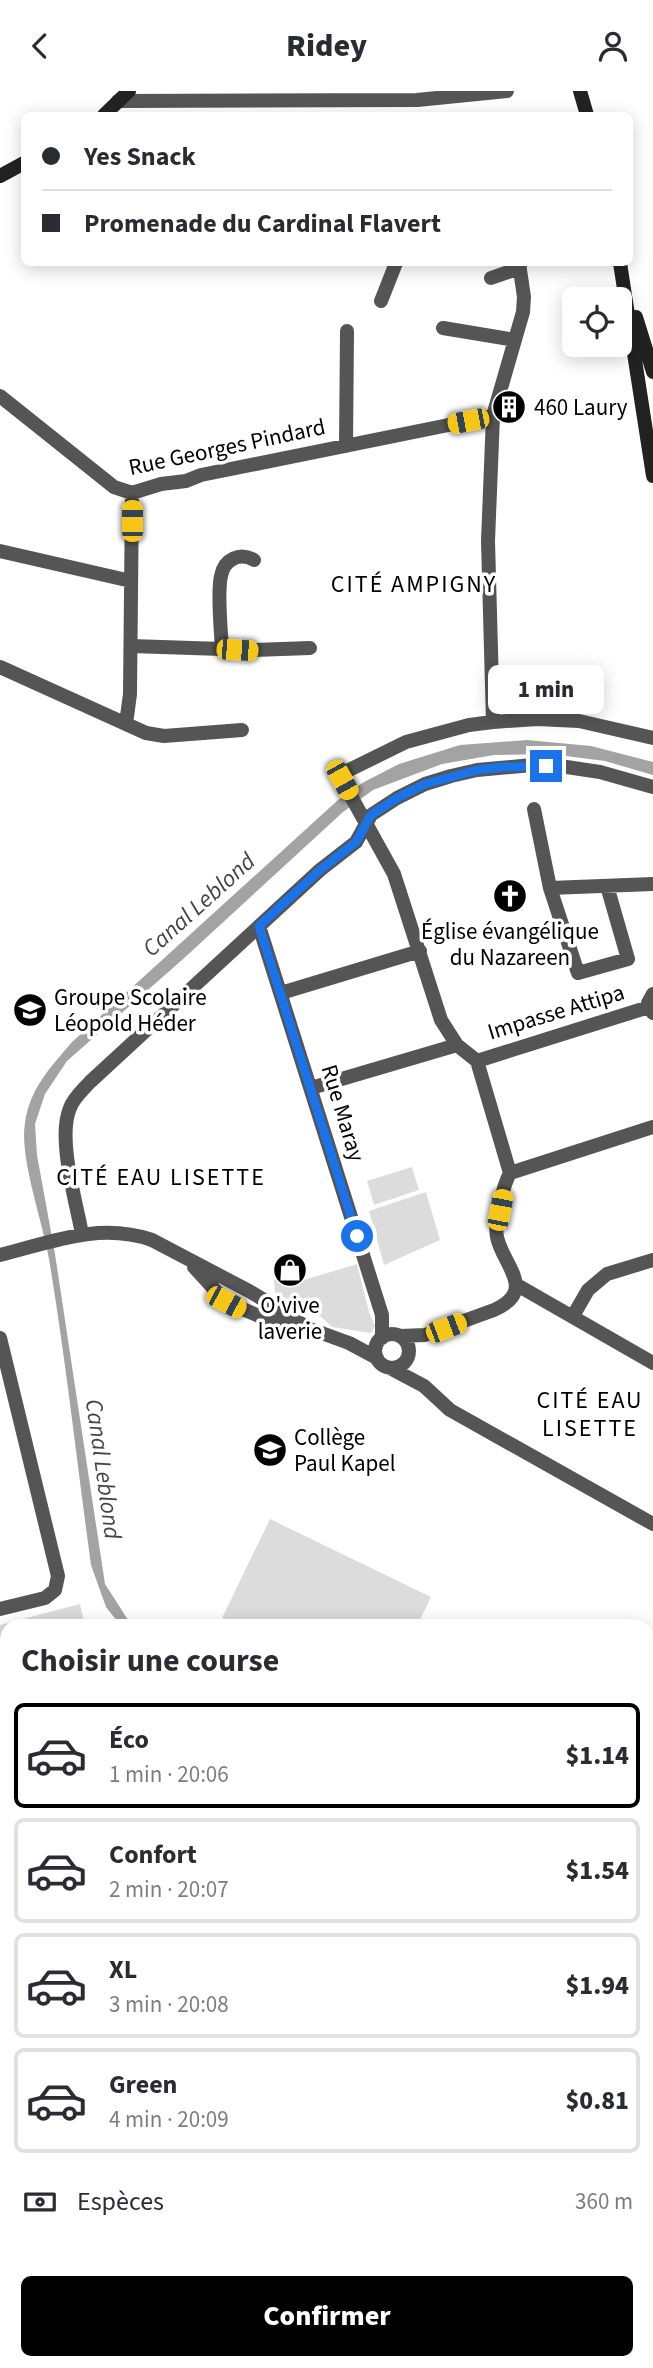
<!DOCTYPE html>
<html lang="fr">
<meta charset="utf-8">
<style>
:root{--surface:#fff;--page:#f2f2f3;--text:#2b2b33;--muted:#7c7c81;--line:#e1e1e2;--accent:#000}
body{margin:0;font-family:"Source Sans 3",sans-serif;background:var(--page);color:var(--text);height:100vh;display:flex;flex-direction:column;font-size:26px;white-space:nowrap}
*{box-sizing:border-box;margin:0}
p{font-size:23px;color:var(--muted)}
.icon{flex:none;width:38px;height:38px;fill:none;stroke:currentColor;stroke-width:2;stroke-linecap:round;stroke-linejoin:round}
.map{position:relative;flex:1;overflow:hidden}
.panel{position:absolute;left:0px;top:1528px;width:654px;height:751px;display:flex;flex-direction:column;background:var(--surface);border-radius:21px 21px 0 0;box-shadow:0 4px 18px #0003}
.panel>*{flex:none}
.banner{position:absolute;left:21px;top:21px;width:612px;height:154px;border-radius:10px;box-shadow:0 4px 18px #0003;display:grid;align-content:center;height:154px;padding:0 21px;background:var(--surface)}
.buttons{position:absolute;left:562px;top:196px;display:grid;gap:14px}
.buttons a{display:grid;place-items:center;width:70px;height:70px;border-radius:10px;background:var(--surface);box-shadow:0 4px 18px #0003;font-size:35px}
.end{position:absolute;width:32px;height:32px;margin:-16px;border:9px solid #1a73e8;background:#fff;box-shadow:0 0 0 4px #fff}
.from{border-radius:50%}
.bubble{position:absolute;height:49px;border-radius:10px;background:var(--surface);box-shadow:0 4px 18px #0003;font-size:23px;font-weight:800;line-height:49px;text-align:center}
.car{position:absolute;width:21px;height:42px;margin:-21px -10px;border-radius:9px;box-shadow:0 0 5px 2px #0007;background:linear-gradient(#f5c518 24%,#345 0 40%,#f5c518 0 76%,#345 0 86%,#f5c518 0)}
.banner b{display:flex;align-items:center;gap:24px;height:66px;font-size:26px}
.banner b+b{border-top:2px solid var(--line)}
.banner i{width:18px;height:18px;background:var(--text)}
ul{padding:0;list-style:none}
li{display:flex;align-items:center;gap:21px;height:105px;margin:0 14px 10px;padding:0 7px;border:4px solid var(--line);border-radius:10px}
li div{flex:1}
li b{display:block;font-size:26px}
li em{font-style:normal;font-weight:800}
li.current{border-color:var(--accent)}
li>.icon{width:63px;height:63px;stroke-width:1.5}
h2{padding:0 21px;font-size:32px;line-height:84px}
.pay{display:flex;align-items:center;gap:18px;height:77px;padding:0 21px;font-size:26px}
.pay p{margin-inline-start:auto}
.button{display:flex;gap:14px;margin-top:auto;padding:14px 21px}
.button a{flex:1;height:80px;border-radius:10px;background:var(--accent);color:#fff;font-size:28px;font-weight:800;line-height:80px;text-align:center}
header{display:flex;justify-content:space-between;align-items:center;height:91px;padding:0 21px;background:var(--surface);font-size:32px;font-weight:800}
.map>svg:first-child{display:block}
</style>
<header><svg class="icon" aria-label="back" viewBox="0 0 24 24"><path d="M15 5l-7 7 7 7"/></svg>Ridey<svg class="icon" aria-label="person" viewBox="0 0 24 24"><circle cx="12" cy="8" r="4"/><path d="M4 21q1-7 8-7t8 7"/></svg></header>
<div class="map">
<svg width="653" height="2277" viewBox="0 0 653 2277">
<rect width="100%" height="100%" fill="#fff"/>
<!-- green -->
<path fill="#dcdcdc" d="M412 1076 419 1099 374 1114 367 1090Z
M426 1101 440 1149 384 1174 369 1120Z
M357 1173 369 1221 375 1235 371 1242 332 1236 318 1223 275 1202 274 1189 288 1186 291 1193Z
M270 1428 431 1506 417 1535H237L222 1527Z
M80 1513 85 1535H7V1598L0 1571V1534Z
M153 2272H464L466 2277H152Z
M540 2272H632L631 2277H541Z"/>
<!-- water -->
<path fill="#a3a3a3" d="M527 649 591 655 653 671V684L605 670 550 663 494 664 442 673 373 699 343 721 182 869 67 970 45 1003 35 1033 37 1064 55 1163 105 1493 132 1535H121L106 1516 91 1474C77 1372 66 1270 49 1168 43 1132 19 1066 25 1032 30 997 50 977 72 951L338 709 364 691 399 673 460 654Z"/>
<g fill="none" stroke-linecap="round" stroke-linejoin="round">
<!-- canal -->
<path stroke="#a3a3a3" stroke-width="12" d="M648 1557 653 1556"/>
<!-- street -->
<path stroke="#555" stroke-width="14" d="M118 10 417 9 507 0
M491 187 520 177
M381 210 396 172
M443 237 515 249
M0 305 114 396 132 402 161 393 186 390 201 384 493 325
M346 355 347 240
M0 460 131 490
M131 555 252 559 310 557
M222 558C221 539 217 502 221 485 224 468 240 461 254 469
M0 576 146 642 164 645 242 639
M493 631 488 450 493 325 523 221 524 206 519 172
M126 633 130 603 132 402
M534 718 550 797 578 882 628 868 607 795
M550 797 653 793
M259 835 382 1224V1247
M281 902 420 860
M653 903 648 912 653 922
M477 970 649 916
M311 997 457 954
M510 1082 477 970 457 954 441 929 394 783 342 689 345 681 406 651 469 634 493 631 537 628 579 630 653 647
M510 1082 653 1036
M82 1143C76 1110 57 1047 70 1017 74 1006 83 999 90 991L320 779 356 751 371 724 397 707 425 693 451 685 477 679 532 674 560 675 600 681 653 696
M0 1164C52 1151 99 1131 152 1149L249 1200 294 1227 305 1236 349 1252 377 1267
M194 1176 226 1211 278 1233 304 1236
M517 1194 653 1272
M573 1225 588 1199 607 1183 653 1169
M375 1260a17 17 0 1 1 34 0a17 17 0 1 1-34 0Z
M400 1245 425 1244 494 1219C538 1199 503 1175 497 1146 494 1131 503 1095 510 1082
M0 1247 58 1485 55 1499 45 1507 0 1518
M392 1278 424 1295 450 1319 653 1433
M0 1676 7 1704"/>
<!-- secondary -->
<path stroke="#222" stroke-width="14" d="M580 0 587 24
M104 24 129 0
M0 85 24 72
M620 172 653 385
M636 226 653 281"/>
<!-- primary -->
<path stroke="#000" stroke-width="18" d="M648 1783 653 1782
M648 1802 653 1801
M0 1885 7 1884
M0 1909 7 1908"/>
</g>
<g fill="none" stroke-linecap="round" stroke-linejoin="round">
<!-- route -->
<path stroke="#1a73e8" stroke-width="9" d="M357 1145 259 835 320 779 356 751 371 724 397 707 425 693 477 679 504 676 546 675"/>
</g>
<!-- icons -->
<defs>
<g id="building-disc" transform="scale(1.75)"><circle r="9.5" fill="#000" stroke="#fff"/><path d="M-4-6H4V6H1V3H-1V6H-4ZM-2.5-4.3h1.7v1.8h-1.7ZM.8-4.3h1.7v1.8H.8ZM-2.5-1h1.7V.8h-1.7ZM.8-1h1.7V.8H.8Z" fill="#fff"/></g>
<g id="church-disc" transform="scale(1.75)"><circle r="9.5" fill="#000" stroke="#fff"/><path d="M-1.2-6h2.4v3.5h3.3v2.4h-3.3V6h-2.4V-.1h-3.3v-2.4h3.3Z" fill="#fff"/></g>
<g id="school-disc" transform="scale(1.75)"><circle r="9.5" fill="#000" stroke="#fff"/><path d="M0-5L7-2L0 1L-7-2ZM-4 1L0 2.5L4 1V4Q0 6-4 4Z" fill="#fff"/></g>
<g id="shop-disc" transform="scale(1.75)"><circle r="9.5" fill="#000" stroke="#fff"/><path d="M-5-2.5h2.3a2.7 3.5 0 0 1 5.4 0H5L5.5 6h-11ZM-1.5-2.5h3a1.5 2.3 0 0 0-3 0Z" fill="#fff"/></g>
</defs>
<g fill-rule="evenodd">
<use href="#building-disc" x="509" y="316"/>
<use href="#church-disc" x="510" y="805"/>
<use href="#school-disc" x="30" y="919"/>
<use href="#shop-disc" x="290" y="1179"/>
<use href="#school-disc" x="270" y="1359"/>
</g>
<g text-anchor="middle" dominant-baseline="central" stroke-width="7" stroke-linejoin="round" paint-order="stroke">
<!-- poi labels -->
<g font-size="23" fill="#000" stroke="#fff" text-anchor="start">
<text x="534" y="316">460 Laury</text>
<text x="510" y="840" text-anchor="middle">Église évangélique<tspan x="510" dy="26">du Nazareen</tspan></text>
<text x="54" y="906">Groupe Scolaire<tspan x="54" dy="26">Léopold Héder</tspan></text>
<text x="290" y="1214" text-anchor="middle">O'vive<tspan x="290" dy="26">laverie</tspan></text>
<text x="294" y="1346">Collège<tspan x="294" dy="26">Paul Kapel</tspan></text>
</g>
<!-- street labels -->
<g font-size="23" fill="#000" stroke="#fff">
<text transform="translate(227 356) rotate(-12)">Rue Georges Pindard</text>
<text transform="translate(556 921) rotate(-17)">Impasse Attipa</text>
<text transform="translate(343 1022) rotate(73)">Rue Maray</text>
</g>
<!-- neighbourhood labels -->
<g font-size="24" letter-spacing="2" fill="#000" stroke="#fff">
<text x="414" y="493">CITÉ AMPIGNY</text>
<text x="161" y="1086">CITÉ EAU LISETTE</text>
<text x="590" y="1309">CITÉ EAU<tspan x="590" dy="28">LISETTE</tspan></text>
</g>
<!-- water labels -->
<g font-size="24" font-style="italic" fill="#444" stroke="#fff">
<text transform="translate(199 814) rotate(-42)">Canal Leblond</text>
<text transform="translate(103 1378) rotate(82)">Canal Leblond</text>
</g>
</g>
</svg>
<div class="buttons">
<a><svg class="icon" aria-label="locate" viewBox="0 0 24 24"><circle cx="12" cy="12" r="6"/><path d="M12 2v4M12 18v4M2 12h4M18 12h4"/></svg></a>
</div>
<i class="end from" style="left:357px;top:1145px"></i>
<i class="end" style="left:546px;top:675px"></i>
<div class="bubble" style="left:488px;top:574px;width:116px">1 min</div>
<i class="car" style="left:468px;top:330px;rotate:259deg"></i>
<i class="car" style="left:132px;top:430px;rotate:0deg"></i>
<i class="car" style="left:237px;top:559px;rotate:93deg"></i>
<i class="car" style="left:342px;top:689px;rotate:151deg"></i>
<i class="car" style="left:500px;top:1119px;rotate:11deg"></i>
<i class="car" style="left:226px;top:1211px;rotate:118deg"></i>
<i class="car" style="left:446px;top:1237px;rotate:69deg"></i>
<div class="banner">
<b><i class="from"></i>Yes Snack</b>
<b><i></i>Promenade du Cardinal Flavert</b>
</div>
<section class="panel">
<h2>Choisir une course</h2>
<ul>
<li class="current"><svg class="icon" aria-label="car" viewBox="0 0 24 24"><path d="M5 17H2v-5l4-1 3-4h7l3 4 3 1v5h-3M9 17h6M6 11h13"/><circle cx="7" cy="17" r="2"/><circle cx="17" cy="17" r="2"/></svg><div><b>Éco</b><p>1 min · 20:06</p></div><em>$1.14</em></li>
<li><svg class="icon" aria-label="car" viewBox="0 0 24 24"><path d="M5 17H2v-5l4-1 3-4h7l3 4 3 1v5h-3M9 17h6M6 11h13"/><circle cx="7" cy="17" r="2"/><circle cx="17" cy="17" r="2"/></svg><div><b>Confort</b><p>2 min · 20:07</p></div><em>$1.54</em></li>
<li><svg class="icon" aria-label="car" viewBox="0 0 24 24"><path d="M5 17H2v-5l4-1 3-4h7l3 4 3 1v5h-3M9 17h6M6 11h13"/><circle cx="7" cy="17" r="2"/><circle cx="17" cy="17" r="2"/></svg><div><b>XL</b><p>3 min · 20:08</p></div><em>$1.94</em></li>
<li><svg class="icon" aria-label="car" viewBox="0 0 24 24"><path d="M5 17H2v-5l4-1 3-4h7l3 4 3 1v5h-3M9 17h6M6 11h13"/><circle cx="7" cy="17" r="2"/><circle cx="17" cy="17" r="2"/></svg><div><b>Green</b><p>4 min · 20:09</p></div><em>$0.81</em></li>
</ul>
<div class="pay"><svg class="icon" aria-label="cash" viewBox="0 0 24 24"><path d="M3 7h18v10H3z"/><circle cx="12" cy="12" r="2"/></svg>Espèces<p>360 m</p></div>
<div class="button"><a>Confirmer</a></div>
</section>
</div>
